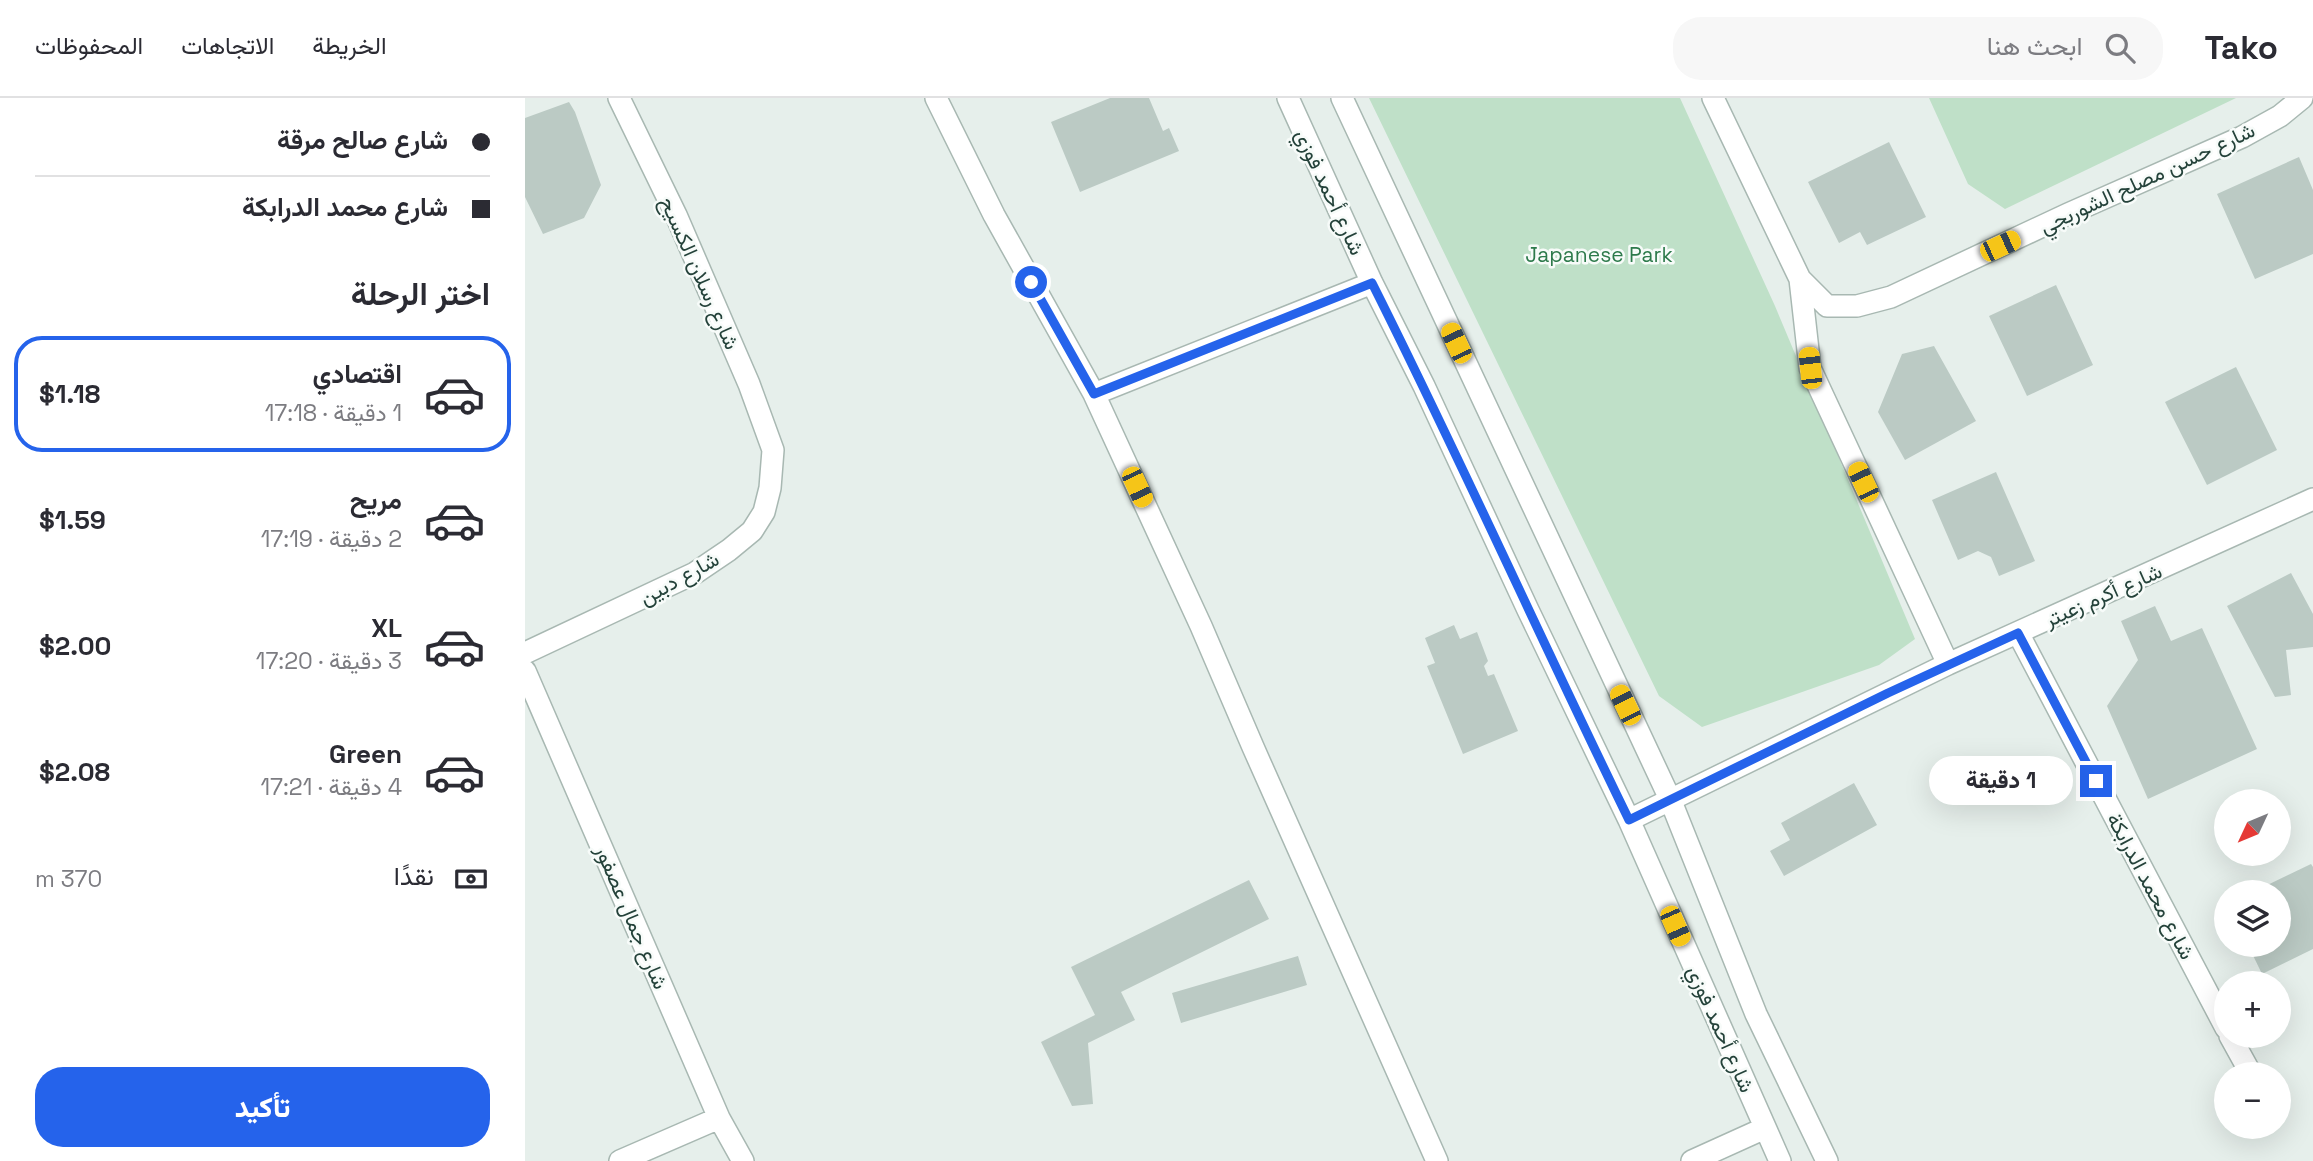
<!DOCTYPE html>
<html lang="ar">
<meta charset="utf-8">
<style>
:root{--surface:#fff;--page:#f7f7f7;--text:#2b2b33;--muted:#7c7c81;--line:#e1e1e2;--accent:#2563eb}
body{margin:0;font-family:"Space Grotesk",Vazirmatn,sans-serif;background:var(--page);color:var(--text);direction:rtl;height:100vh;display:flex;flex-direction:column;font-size:26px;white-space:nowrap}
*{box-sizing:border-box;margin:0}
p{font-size:23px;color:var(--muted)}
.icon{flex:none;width:38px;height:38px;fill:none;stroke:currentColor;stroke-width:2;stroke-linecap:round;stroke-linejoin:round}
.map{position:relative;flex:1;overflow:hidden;direction:ltr}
.details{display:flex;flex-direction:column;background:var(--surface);width:525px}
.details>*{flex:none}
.banner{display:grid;align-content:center;height:154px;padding:0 35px;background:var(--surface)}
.needle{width:46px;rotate:226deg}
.fabs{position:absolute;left:1689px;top:691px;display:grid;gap:14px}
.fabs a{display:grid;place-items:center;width:77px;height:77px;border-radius:50%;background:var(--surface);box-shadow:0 7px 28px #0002;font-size:35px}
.end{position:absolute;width:32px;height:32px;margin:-16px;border:9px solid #2563eb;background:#fff;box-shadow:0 0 0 4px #fff}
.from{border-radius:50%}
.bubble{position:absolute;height:49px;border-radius:24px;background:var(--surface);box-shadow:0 7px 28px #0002;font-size:23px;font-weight:800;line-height:49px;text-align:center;direction:rtl}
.car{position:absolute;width:21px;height:42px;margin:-21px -10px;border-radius:9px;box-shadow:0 0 5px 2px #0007;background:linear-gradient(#f5c518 24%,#345 0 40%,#f5c518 0 76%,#345 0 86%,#f5c518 0)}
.banner b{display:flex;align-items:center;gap:24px;height:66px;font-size:26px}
.banner b+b{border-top:2px solid var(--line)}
.banner i{width:18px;height:18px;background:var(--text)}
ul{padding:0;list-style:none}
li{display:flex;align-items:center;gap:21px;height:116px;margin:0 14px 10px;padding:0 21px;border:4px solid transparent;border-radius:28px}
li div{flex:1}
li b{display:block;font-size:26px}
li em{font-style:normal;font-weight:800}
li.on{border-color:var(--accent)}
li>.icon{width:63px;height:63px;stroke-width:1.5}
h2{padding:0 35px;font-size:32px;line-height:84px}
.pay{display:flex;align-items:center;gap:18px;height:77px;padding:0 35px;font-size:26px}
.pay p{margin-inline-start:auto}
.action{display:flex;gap:14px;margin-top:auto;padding:14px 35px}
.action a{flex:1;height:80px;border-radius:28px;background:var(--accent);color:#fff;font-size:28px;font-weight:800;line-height:80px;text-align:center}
header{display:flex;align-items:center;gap:42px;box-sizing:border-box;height:98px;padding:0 35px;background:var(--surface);border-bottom:2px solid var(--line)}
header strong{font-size:33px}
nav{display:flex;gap:38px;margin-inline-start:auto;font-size:24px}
.search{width:490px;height:63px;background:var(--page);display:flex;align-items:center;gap:18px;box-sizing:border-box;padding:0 24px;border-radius:28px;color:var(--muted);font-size:26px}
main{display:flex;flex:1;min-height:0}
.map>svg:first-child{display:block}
</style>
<header>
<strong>Tako</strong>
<div class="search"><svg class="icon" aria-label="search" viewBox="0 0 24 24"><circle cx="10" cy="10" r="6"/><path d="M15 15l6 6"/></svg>ابحث هنا</div>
<nav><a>الخريطة</a><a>الاتجاهات</a><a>المحفوظات</a></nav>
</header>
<main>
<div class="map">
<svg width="1788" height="1063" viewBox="0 0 1788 1063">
<rect width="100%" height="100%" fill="#e6efeb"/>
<!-- green -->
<path fill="#bfe0c8" d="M844 0H1155L1250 208 1390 541 1354 567 1177 629 1134 598Z
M1404 0H1711L1480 111 1443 86Z"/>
<!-- building -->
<path fill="#bbcac4" d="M585 0H624L638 33 644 30 654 53 555 94 526 24Z
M44 4 50 14 76 87 59 120 18 136 0 99V20Z
M1364 44 1401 119 1342 147 1335 134 1314 145 1283 84Z
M1774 59 1788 92V156L1730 181 1692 96Z
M1531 187 1568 267 1502 298 1464 218Z
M1409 248 1451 323 1380 362 1353 314 1377 256Z
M1711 269 1752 352 1682 387 1640 304Z
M1471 374 1510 463 1474 478 1466 459 1453 453 1433 462 1407 402Z
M1766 475 1788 516V549L1761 552 1766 597 1750 599 1702 508Z
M1630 508 1646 543 1677 530 1732 651 1623 701 1582 608 1613 562 1596 523Z
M929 527 935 541 952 534 963 563 959 568 963 578 969 576 993 633 938 656 902 568 910 565 900 540Z
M1329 685 1352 727 1259 778 1245 753 1265 742 1256 725Z
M1786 766 1788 769V851L1737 876 1723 847H1754V794H1728Z
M724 782 744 821 596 894 610 922 563 945 568 1006 547 1008 516 944 570 917 546 869Z
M773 858 782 887 656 925 647 895Z"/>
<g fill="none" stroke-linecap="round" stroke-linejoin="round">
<!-- street casing -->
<g stroke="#a8b8b2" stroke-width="24">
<path id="street" d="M411 0 469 117 569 296 676 528 728 649 912 1063
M763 0 847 185 899 288 1003 512 1104 722 1255 1063
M817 0 1145 701 1231 916 1302 1063
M1188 0 1275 181 1285 270 1423 566
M1275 181 1302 208H1332L1366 199 1543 116 1717 39 1755 18 1777 0
M569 296 847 185
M1493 535 1701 930
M0 555 170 475 204 452 227 433 239 414 245 390 248 352 224 286 151 117 94 0
M0 573 194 1020 218 1063
M1104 722 1423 566 1788 401
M1705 938 1726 976
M95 1063 194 1020
M1167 1063 1240 1030"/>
</g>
<!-- street -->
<use href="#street" stroke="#fff" stroke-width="21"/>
</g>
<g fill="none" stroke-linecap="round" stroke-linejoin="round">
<!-- route -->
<path stroke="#2563eb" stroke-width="9" d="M506 184 569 296 847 185C936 362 1017 544 1104 722L1363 595 1493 535 1571 683"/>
</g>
<g text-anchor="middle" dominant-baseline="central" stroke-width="5" stroke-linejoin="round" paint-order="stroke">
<!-- street labels -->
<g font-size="21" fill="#24423a" stroke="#f7fbf9">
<text transform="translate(1622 80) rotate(-25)">شارع حسن مصلح الشوربجي</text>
<text transform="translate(805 94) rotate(65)">شارع أحمد فوزي</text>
<text transform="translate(175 175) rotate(66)">شارع رسلان الكسيح</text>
<text transform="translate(154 480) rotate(-29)">شارع دبين</text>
<text transform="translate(1578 497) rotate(-24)">شارع أكرم زعيتر</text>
<text transform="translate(1626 788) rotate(62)">شارع محمد الدرابكة</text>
<text transform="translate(107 819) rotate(67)">شارع جمال عصفور</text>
<text transform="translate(1196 931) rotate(66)">شارع أحمد فوزي</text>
</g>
<!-- park labels -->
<g font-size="21" fill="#2d7a4b" stroke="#f7fbf9">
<text x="1074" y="156">Japanese Park</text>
</g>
</g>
</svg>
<div class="fabs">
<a><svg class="needle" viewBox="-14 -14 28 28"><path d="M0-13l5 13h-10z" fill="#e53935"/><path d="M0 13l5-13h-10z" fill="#7c7c81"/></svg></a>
<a><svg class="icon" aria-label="layers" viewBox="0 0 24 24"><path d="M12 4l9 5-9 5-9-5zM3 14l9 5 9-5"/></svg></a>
<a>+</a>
<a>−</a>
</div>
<i class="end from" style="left:506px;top:184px"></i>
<i class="end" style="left:1571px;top:683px"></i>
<div class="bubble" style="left:1404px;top:658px;width:144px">1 دقيقة</div>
<i class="car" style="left:1475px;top:148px;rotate:65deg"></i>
<i class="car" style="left:931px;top:245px;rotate:335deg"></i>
<i class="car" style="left:1285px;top:270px;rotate:354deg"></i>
<i class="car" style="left:1338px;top:384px;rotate:335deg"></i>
<i class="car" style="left:612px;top:389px;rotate:155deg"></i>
<i class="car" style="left:1100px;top:607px;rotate:334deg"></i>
<i class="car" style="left:1150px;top:828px;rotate:156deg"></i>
</div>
<section class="details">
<div class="banner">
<b><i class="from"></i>شارع صالح مرقة</b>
<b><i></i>شارع محمد الدرابكة</b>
</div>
<h2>اختر الرحلة</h2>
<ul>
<li class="on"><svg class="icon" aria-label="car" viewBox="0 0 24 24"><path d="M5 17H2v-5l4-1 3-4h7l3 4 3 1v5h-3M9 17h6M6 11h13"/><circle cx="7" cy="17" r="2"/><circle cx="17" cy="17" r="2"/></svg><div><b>اقتصادي</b><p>1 دقيقة · 17:18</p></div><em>$1.18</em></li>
<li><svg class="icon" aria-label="car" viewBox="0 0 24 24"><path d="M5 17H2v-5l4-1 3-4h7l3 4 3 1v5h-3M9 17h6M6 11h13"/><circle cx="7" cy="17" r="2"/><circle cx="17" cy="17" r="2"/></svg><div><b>مريح</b><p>2 دقيقة · 17:19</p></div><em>$1.59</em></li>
<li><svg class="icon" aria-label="car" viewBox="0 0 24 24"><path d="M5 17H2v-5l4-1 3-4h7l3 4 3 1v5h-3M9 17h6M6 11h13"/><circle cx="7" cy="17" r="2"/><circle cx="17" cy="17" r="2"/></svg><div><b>XL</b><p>3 دقيقة · 17:20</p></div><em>$2.00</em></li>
<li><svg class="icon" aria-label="car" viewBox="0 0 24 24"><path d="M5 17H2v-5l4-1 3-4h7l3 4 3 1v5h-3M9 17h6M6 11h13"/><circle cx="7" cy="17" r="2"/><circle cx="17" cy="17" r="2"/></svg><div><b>Green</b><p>4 دقيقة · 17:21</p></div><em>$2.08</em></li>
</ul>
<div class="pay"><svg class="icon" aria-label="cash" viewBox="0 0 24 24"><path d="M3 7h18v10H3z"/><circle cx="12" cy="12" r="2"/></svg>نقدًا<p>370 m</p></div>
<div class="action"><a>تأكيد</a></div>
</section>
</main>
